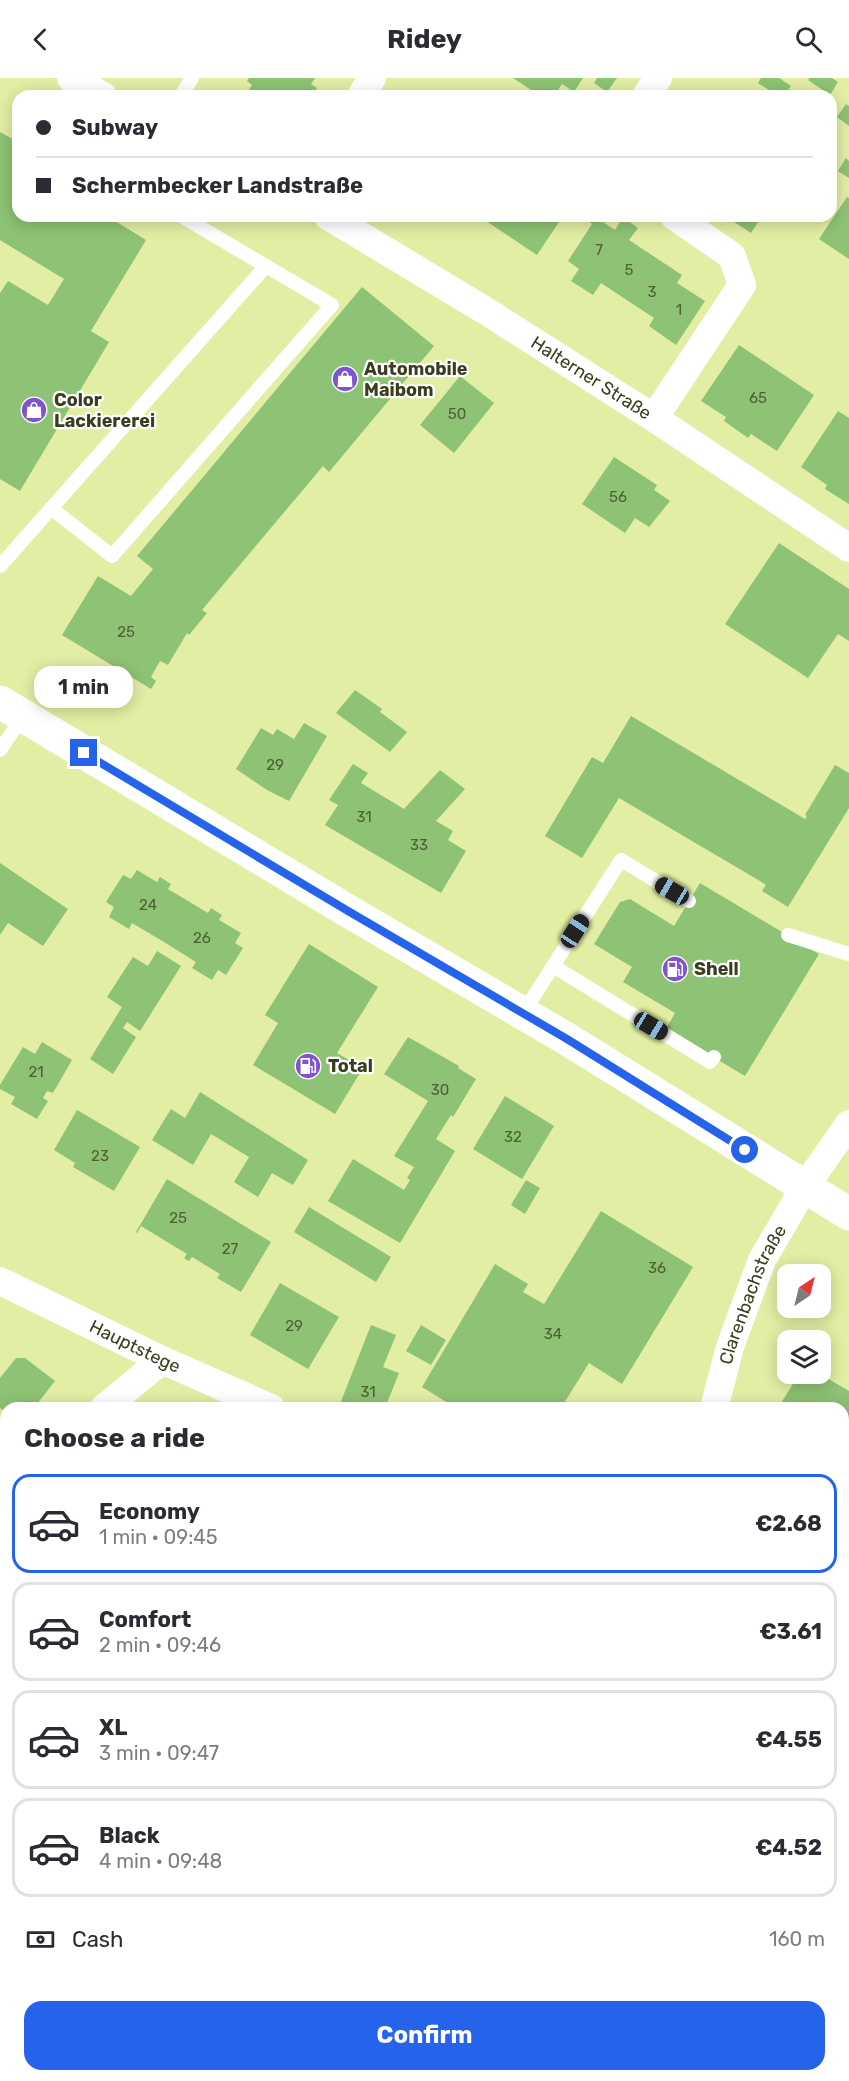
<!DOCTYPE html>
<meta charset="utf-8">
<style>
:root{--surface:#fff;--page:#f7f7f7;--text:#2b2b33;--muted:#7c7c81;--line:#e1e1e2;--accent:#2563eb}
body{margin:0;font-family:Rubik,sans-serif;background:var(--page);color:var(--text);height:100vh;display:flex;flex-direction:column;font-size:22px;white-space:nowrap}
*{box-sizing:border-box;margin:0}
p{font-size:20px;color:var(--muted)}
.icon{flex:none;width:33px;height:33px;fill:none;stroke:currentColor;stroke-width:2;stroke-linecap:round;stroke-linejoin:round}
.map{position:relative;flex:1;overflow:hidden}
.drawer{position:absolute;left:0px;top:1324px;width:849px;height:680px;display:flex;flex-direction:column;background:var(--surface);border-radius:18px 18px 0 0;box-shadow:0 3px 15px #0003}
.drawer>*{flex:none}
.guide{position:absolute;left:12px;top:12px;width:825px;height:132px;border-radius:18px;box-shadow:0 3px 15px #0003;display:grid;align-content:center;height:132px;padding:0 24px;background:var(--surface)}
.needle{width:39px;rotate:35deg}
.fabs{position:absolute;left:777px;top:1186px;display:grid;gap:12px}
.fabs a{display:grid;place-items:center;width:54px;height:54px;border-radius:12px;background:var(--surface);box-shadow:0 3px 15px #0003;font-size:30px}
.end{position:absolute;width:27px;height:27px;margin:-14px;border:8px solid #2563eb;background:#fff;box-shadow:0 0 0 3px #fff}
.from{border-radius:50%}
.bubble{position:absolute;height:42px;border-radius:18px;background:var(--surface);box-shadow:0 3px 15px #0003;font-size:20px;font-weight:700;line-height:42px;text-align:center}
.car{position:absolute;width:18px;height:36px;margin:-18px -9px;border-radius:8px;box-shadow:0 0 4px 2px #0007;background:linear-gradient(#222 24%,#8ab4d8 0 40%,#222 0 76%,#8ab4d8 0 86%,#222 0)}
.guide b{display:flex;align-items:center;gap:21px;height:57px;font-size:22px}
.guide b+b{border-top:2px solid var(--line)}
.guide i{width:15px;height:15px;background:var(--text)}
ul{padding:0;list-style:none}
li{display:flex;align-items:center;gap:18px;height:99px;margin:0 12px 9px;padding:0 12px;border:3px solid var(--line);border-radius:18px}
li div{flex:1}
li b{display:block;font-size:22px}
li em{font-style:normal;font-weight:700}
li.current{border-color:var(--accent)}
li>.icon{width:54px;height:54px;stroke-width:1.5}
h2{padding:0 24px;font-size:27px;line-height:72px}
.pay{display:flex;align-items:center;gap:15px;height:66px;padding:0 24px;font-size:22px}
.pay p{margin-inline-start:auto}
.primary-button{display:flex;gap:12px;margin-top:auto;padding:12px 24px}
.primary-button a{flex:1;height:69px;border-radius:18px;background:var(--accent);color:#fff;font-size:24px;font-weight:700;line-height:69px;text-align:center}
header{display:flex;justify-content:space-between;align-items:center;height:78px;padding:0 24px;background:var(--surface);font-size:27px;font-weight:700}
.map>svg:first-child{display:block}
</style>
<header><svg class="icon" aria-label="back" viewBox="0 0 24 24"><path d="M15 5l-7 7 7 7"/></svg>Ridey<svg class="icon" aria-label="search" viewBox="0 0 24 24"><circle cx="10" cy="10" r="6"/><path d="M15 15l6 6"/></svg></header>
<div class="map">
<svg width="849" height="2003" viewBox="0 0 849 2003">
<rect width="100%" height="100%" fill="#e2eea3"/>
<!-- green -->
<path fill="#f3b88f" d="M849 1985V2003H694L697 1998H843V1987Z"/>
<!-- building -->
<path fill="#8ec274" d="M249 0H315L311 6 317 10 312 18H245L252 7 247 3Z
M513 0H583L574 14 562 6 554 18H540Z
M597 0H617L607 14 594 5Z
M761 0H779L791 8 784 18H778L758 5Z
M810 0H832L838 4 830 17 808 2Z
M846 26 849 28V48L837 39Z
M0 54 18 64V138H107L146 162 91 253 109 264 20 413 0 401V215L8 203 48 227 64 201 0 162Z
M846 80 849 83V100L838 93Z
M847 119 849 120V181L819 161Z
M485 138H563L537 177 483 141Z
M580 138H598L597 140 615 152 623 139 638 150 629 162 682 197 677 205 705 223 676 267 649 248 654 240 601 205 593 217 571 203 579 191 568 183 592 146Z
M725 138H762L751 155Z
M362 209 434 268 329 394 323 388 202 532 207 535 189 557 187 555 168 587 160 583 151 599 156 603 151 611 62 557 98 498 131 518 153 491 137 478Z
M739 267 814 317 777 373 751 356 748 360 724 343 726 339 701 323Z
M460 298 494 325 454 375 420 347Z
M838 333 849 340V426L825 411 827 407 801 389Z
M614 379 657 407 654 412 670 423 649 449 635 440 625 455 582 426Z
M779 465 849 511V563L838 556 808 600 725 546Z
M355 612 382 631 380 634 407 654 390 674 336 635Z
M631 638 805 741 807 738 805 737 835 687 849 695V730L788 829 762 813 766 807 760 803 619 720 582 780 545 758 592 679 603 685Z
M304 645 327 658 289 723 267 712 236 691 261 650 273 657 277 651 294 661Z
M353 686 368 695 361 705 404 731 440 692 465 711 436 743 453 753 448 762 466 773 441 815 325 747 338 727 329 722Z
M0 785 68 831 43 868 8 845 0 857Z
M137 792 157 804 160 799 171 806 168 811 208 835 211 830 222 837 219 842 241 855 235 865 243 870 226 897 218 892 212 902 192 890 196 884 164 864 132 845 129 851 109 839 114 829 106 824 123 797 131 801Z
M700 805 819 876 745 998 666 951 675 935 623 904 632 889 594 866 620 824 630 821 674 848Z
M309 866 378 909 337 975 363 990 335 1036 253 987 278 945 265 937Z
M157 873 181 888 140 953 127 944 123 950 136 959 113 996 90 981 122 929 107 919 133 879 148 888Z
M408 959 459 988 458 990 476 1001 453 1039 451 1037 436 1061 455 1073 400 1165 328 1123 353 1081 404 1112 410 1102 407 1100 414 1089 394 1078 428 1023 384 996Z
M42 964 72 982 53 1015 47 1013 43 1020 48 1023 37 1041 11 1026 15 1019 0 1011V1007L23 969 35 976Z
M200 1014 308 1082 293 1107 272 1095 258 1119 234 1104 249 1079 211 1056 193 1087 152 1062 171 1031 185 1040Z
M505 1018 554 1048 522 1101 473 1071Z
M77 1032 140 1069 114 1113 73 1089 75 1085 54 1072Z
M167 1101 271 1164 241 1214 217 1200 220 1196 192 1179 189 1183 187 1182 184 1180 187 1176 141 1148 137 1155 136 1154Z
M526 1102 540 1110 525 1136 511 1127Z
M309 1129 391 1179 376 1204 294 1154Z
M601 1133 693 1189 622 1306 589 1285 561 1330H456L422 1309 495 1186 528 1206 523 1214 544 1226Z
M280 1205 339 1239 308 1291 250 1257Z
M371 1247 396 1257 383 1289 399 1295 385 1330H352L340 1326Z
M421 1247 446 1262 431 1287 406 1273Z
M16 1280H25L55 1303 34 1330H6V1334L0 1330V1300Z
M799 1296H820L849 1313V1381L843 1377V1330H778Z
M0 1542 6 1553V1579L0 1569Z
M849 1667V1709L843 1713V1671Z
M6 1725V1758L0 1762V1728Z
M843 1735 849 1745V1794L843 1797Z
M849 1869V1922L843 1912V1873Z
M6 1908V1944L0 1935V1911Z
M6 1993V1998H36L39 2003H0V1997Z
M70 1998H135L138 2003H67L66 2000Z
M361 1998H407L409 2003H351Z
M583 1998H624L620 2003 615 2000 613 2003H591Z"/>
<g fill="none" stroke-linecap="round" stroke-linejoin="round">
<!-- lane -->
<path stroke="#fff" stroke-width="14" d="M181 18 192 0
M51 430 112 478 332 227 266 188
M0 488 266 188 181 138
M0 672 23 638
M788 857 849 876
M553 888 621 782 689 823
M523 935 553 888 710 984 714 979"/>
<!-- street -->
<g stroke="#fff" stroke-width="28">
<path d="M71 0 103 18"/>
<path d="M361 18 372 0"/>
<path d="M646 18 658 0"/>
<path id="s1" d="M328 138 486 233 654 340 849 470"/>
<path d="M654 340 742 207 732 178 674 138"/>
<path id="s2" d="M0 1203 162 1282 271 1330"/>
<path d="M104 1330 162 1282"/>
<path id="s3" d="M714 1330 730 1269 762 1182 804 1110 849 1046"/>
<path d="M843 1414H849"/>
<path d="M0 1418 6 1413"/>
<path d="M0 1647 6 1644"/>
<path d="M255 2003 265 1998"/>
<path d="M486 2003 489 1998"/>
</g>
<!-- primary -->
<path stroke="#fff" stroke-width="33" d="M0 624 348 833 567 961 849 1136"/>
</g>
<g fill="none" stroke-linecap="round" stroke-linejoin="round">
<!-- route -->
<path stroke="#2563eb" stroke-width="8" d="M84 675 348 833 567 961 745 1072"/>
</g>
<!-- icons -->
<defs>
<g id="shop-disc" transform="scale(1.35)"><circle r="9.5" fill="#7e55ce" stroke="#fff"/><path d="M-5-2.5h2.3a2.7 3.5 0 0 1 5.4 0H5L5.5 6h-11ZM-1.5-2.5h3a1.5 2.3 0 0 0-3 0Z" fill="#fff"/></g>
<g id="fuel-disc" transform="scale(1.35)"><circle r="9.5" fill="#7e55ce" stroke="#fff"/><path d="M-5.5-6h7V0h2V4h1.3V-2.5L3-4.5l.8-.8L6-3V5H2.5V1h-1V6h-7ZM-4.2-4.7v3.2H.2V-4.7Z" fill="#fff"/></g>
</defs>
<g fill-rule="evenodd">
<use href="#shop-disc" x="345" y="301"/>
<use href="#shop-disc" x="34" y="332"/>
<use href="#fuel-disc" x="675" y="891"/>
<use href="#fuel-disc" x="308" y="988"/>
</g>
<g text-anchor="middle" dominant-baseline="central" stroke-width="4.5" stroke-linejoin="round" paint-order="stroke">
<!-- number labels -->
<g font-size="15" fill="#4f5f34">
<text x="599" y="172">7</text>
<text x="629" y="192">5</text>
<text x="652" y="214">3</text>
<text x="679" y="232">1</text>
<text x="758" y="320">65</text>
<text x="457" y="336">50</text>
<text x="618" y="419">56</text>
<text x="126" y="554">25</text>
<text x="275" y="687">29</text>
<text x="364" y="739">31</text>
<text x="419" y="767">33</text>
<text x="148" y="827">24</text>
<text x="202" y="860">26</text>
<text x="36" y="994">21</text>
<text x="440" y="1012">30</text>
<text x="513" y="1059">32</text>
<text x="100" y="1078">23</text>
<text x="178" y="1140">25</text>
<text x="230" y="1171">27</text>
<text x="657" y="1190">36</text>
<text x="294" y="1248">29</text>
<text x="553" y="1256">34</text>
<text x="368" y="1314">31</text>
</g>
<!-- poi labels -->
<g font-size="18" font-weight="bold" fill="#3a3e1f" stroke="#fff" text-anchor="start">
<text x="364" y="291">Automobile<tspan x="364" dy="21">Maibom</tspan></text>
<text x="54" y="322">Color<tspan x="54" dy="21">Lackiererei</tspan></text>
<text x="694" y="891">Shell</text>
<text x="328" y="988">Total</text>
</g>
<!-- street labels -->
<g font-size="18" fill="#3a3e1f" stroke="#fff">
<text stroke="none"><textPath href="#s1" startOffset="309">Halterner Straße</textPath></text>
<text stroke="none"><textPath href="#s3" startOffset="120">Clarenbachstraße</textPath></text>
<text stroke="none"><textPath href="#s2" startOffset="150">Hauptstege</textPath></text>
</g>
</g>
</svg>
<div class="fabs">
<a><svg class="needle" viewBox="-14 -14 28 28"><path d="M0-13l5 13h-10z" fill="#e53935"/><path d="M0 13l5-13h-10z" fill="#7c7c81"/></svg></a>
<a><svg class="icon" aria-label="layers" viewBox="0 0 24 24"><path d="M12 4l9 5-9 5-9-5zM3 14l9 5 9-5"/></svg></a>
</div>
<i class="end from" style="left:745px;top:1072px"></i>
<i class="end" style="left:84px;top:675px"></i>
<div class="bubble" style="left:34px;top:588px;width:99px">1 min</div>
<i class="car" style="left:672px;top:813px;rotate:300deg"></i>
<i class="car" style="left:575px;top:853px;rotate:33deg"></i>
<i class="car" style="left:651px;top:948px;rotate:121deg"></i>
<div class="guide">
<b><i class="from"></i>Subway</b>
<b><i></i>Schermbecker Landstraße</b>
</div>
<section class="drawer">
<h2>Choose a ride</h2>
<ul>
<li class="current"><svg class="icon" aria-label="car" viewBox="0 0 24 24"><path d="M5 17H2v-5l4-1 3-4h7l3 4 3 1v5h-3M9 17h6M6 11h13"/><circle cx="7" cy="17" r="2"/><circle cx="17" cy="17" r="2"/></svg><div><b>Economy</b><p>1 min · 09:45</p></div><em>€2.68</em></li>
<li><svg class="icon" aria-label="car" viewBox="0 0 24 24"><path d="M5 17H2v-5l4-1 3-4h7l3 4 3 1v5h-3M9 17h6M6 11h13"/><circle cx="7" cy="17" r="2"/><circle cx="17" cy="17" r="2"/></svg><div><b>Comfort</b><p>2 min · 09:46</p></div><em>€3.61</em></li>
<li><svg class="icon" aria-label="car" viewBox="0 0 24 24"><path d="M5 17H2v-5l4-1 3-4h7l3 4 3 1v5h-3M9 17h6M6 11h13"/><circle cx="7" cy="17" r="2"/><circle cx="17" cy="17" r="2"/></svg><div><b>XL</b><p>3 min · 09:47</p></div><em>€4.55</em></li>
<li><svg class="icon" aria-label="car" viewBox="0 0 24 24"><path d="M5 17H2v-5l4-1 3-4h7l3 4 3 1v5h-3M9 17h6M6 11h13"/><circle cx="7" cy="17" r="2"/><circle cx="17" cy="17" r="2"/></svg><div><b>Black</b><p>4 min · 09:48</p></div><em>€4.52</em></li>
</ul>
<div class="pay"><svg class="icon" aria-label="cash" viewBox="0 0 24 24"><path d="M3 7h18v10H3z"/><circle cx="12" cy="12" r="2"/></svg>Cash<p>160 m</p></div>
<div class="primary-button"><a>Confirm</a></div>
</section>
</div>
